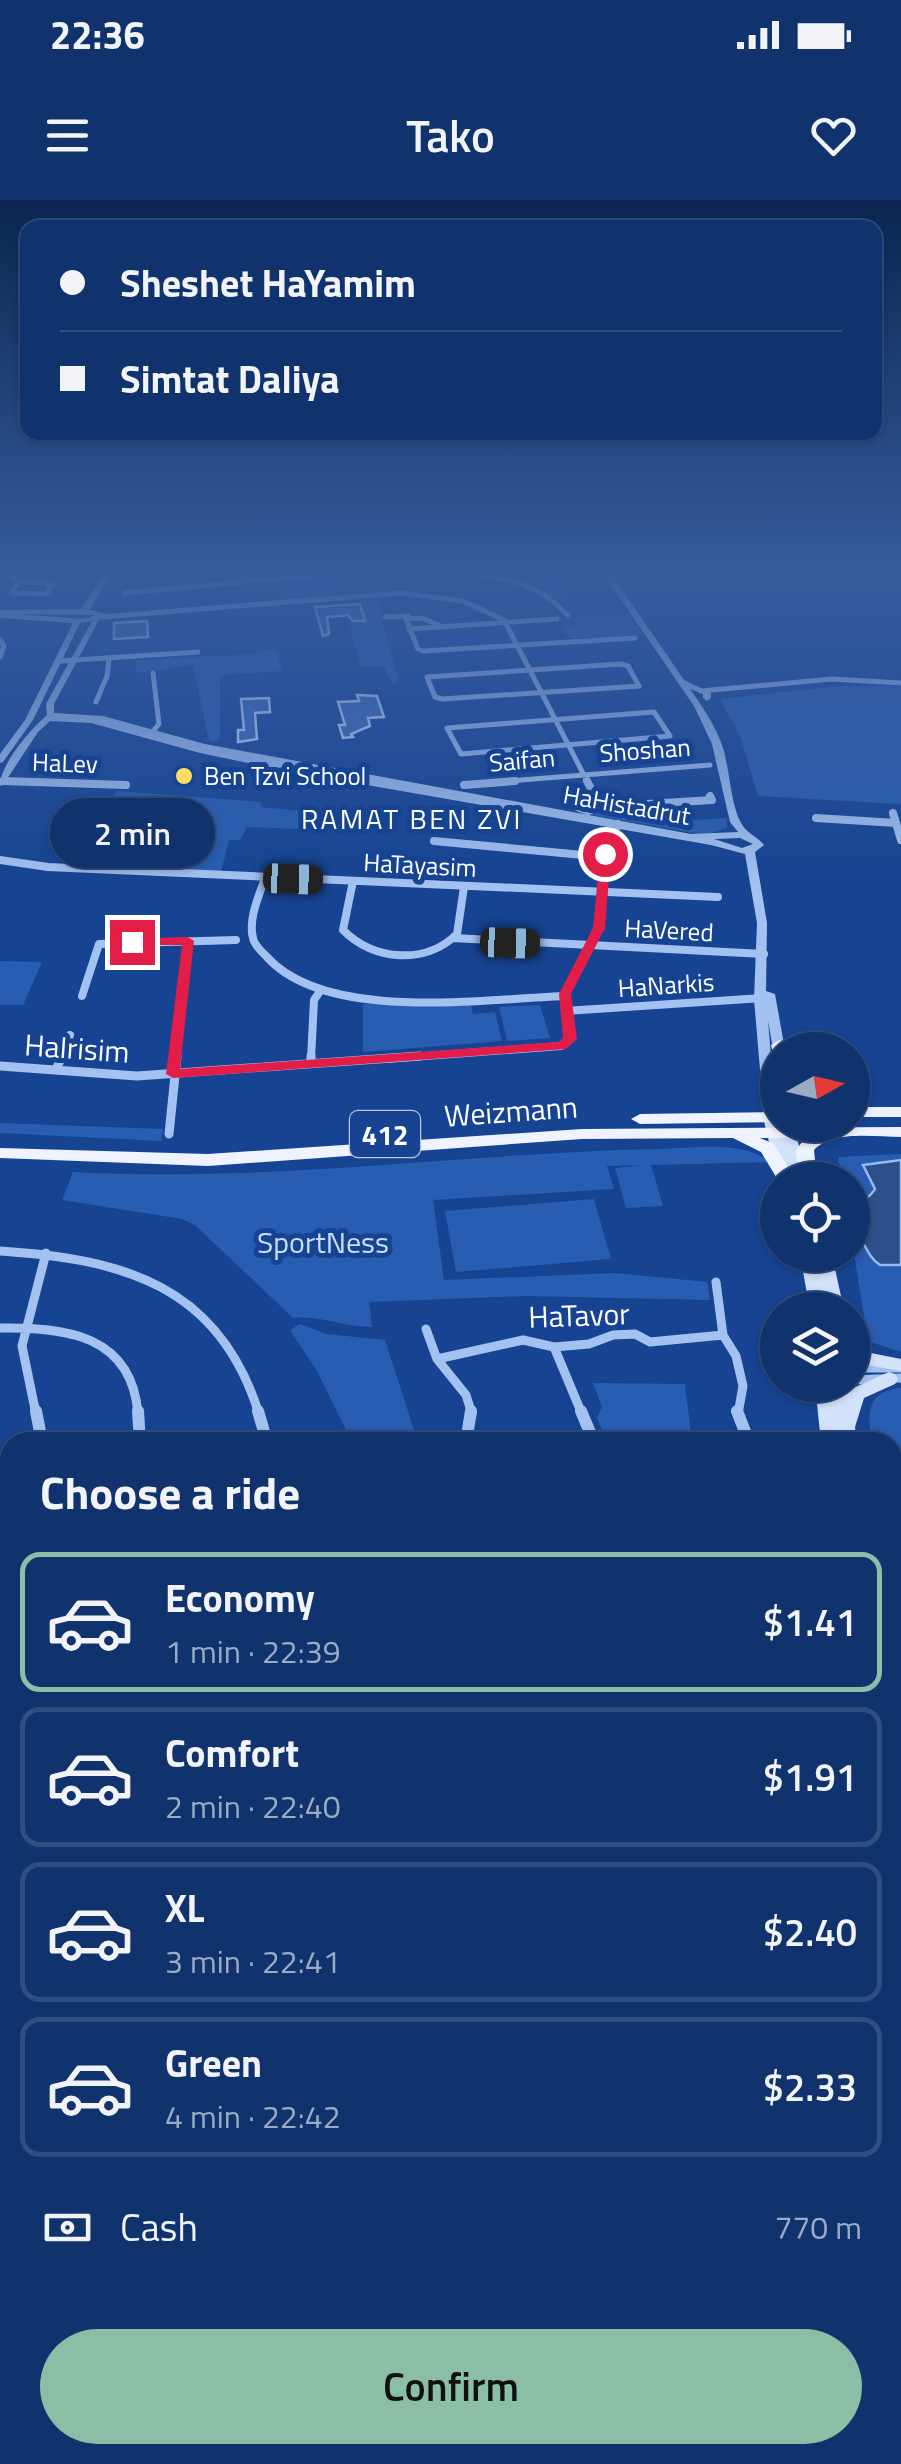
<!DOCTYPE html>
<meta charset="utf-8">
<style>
:root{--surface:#10336e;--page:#193b73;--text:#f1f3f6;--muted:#9caac2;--line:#304e81;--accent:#8abfa5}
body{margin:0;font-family:"Titillium Web",sans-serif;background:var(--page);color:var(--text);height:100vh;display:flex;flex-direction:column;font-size:38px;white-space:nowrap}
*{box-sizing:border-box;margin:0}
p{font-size:32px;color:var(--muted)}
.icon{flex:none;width:55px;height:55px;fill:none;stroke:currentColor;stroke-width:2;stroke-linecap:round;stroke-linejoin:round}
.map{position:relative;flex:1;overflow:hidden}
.panel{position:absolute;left:0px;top:1232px;width:902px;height:1032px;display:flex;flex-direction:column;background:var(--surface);border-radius:30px 30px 0 0;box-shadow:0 2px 8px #0004,0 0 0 2px var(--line)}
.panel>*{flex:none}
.top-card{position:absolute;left:20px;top:20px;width:862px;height:220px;border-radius:20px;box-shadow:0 2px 8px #0004,0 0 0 2px var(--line);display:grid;align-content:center;height:220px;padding:0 40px;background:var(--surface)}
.needle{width:65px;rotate:82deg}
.controls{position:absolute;left:760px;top:832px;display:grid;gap:20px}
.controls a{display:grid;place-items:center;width:110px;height:110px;border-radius:50%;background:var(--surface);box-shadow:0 2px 8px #0004,0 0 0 2px var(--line);font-size:50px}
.end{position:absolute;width:45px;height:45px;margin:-22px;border:12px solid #e11d48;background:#fff;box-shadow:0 0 0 5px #fff}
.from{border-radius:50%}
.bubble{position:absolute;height:70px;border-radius:35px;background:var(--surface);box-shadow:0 2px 8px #0004,0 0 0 2px var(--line);font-size:32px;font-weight:600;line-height:70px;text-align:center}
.car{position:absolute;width:30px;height:60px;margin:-30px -15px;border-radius:12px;box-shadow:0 0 8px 2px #0007;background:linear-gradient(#222 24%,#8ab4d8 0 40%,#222 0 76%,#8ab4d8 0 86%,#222 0)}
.top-card b{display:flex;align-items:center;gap:35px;height:95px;font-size:38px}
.top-card b+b{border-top:2px solid var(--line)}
.top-card i{width:25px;height:25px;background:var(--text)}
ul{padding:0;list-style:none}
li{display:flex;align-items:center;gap:30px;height:140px;margin:0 20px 15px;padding:0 20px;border:5px solid var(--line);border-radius:20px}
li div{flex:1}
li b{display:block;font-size:38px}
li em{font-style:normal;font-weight:600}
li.current{border-color:var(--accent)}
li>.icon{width:90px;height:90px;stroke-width:1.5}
h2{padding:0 40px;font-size:45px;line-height:120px}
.pay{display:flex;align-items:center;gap:25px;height:110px;padding:0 40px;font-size:38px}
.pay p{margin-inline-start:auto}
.cta{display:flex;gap:20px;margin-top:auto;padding:20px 40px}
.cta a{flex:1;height:115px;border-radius:60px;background:var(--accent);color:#111;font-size:40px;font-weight:600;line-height:115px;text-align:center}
.status{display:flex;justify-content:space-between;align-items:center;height:70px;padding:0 50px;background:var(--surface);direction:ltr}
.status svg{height:28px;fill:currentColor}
header{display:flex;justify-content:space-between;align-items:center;height:130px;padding:0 40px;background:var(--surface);font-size:45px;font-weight:600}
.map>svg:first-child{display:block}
</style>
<div class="status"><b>22:36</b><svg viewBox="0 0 49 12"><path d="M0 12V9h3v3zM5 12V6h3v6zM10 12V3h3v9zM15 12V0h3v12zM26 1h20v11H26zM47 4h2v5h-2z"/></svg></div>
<header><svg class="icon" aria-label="menu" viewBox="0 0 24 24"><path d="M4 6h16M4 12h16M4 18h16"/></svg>Tako<svg class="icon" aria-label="heart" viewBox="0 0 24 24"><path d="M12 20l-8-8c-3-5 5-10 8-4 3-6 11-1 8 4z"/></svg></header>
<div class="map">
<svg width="901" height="2264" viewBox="0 0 901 2264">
<rect width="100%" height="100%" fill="#164492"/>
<!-- green -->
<path fill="#285db1" d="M548 369H596L601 375 590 376 594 382 557 386 567 404 519 383 549 374Z
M333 378 341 398 288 401 284 389 268 391 267 386 273 383Z
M377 398 399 483 392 484 384 467H361L349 422 365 421 359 400Z
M629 414 643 434 570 439 562 427 574 426 579 417Z
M275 449 283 471 220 475V538L215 542 209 541 193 465 136 473V460L257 454V450Z
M839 486H901V604L758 596 741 538 720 499Z
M117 591 261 602V607L302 611 301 618 377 621 373 632 247 627 240 640H229L221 672 64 666 69 652 51 648 69 614H101Z
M659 610 667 622 726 618 727 628 704 635 588 614Z
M0 761 42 762 23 805H0Z
M470 801 473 814 495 812 502 841 363 852V804Z
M540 805 550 838 507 841 499 807Z
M0 923 163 929 161 941 0 933Z
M657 949C689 949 744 939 769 962L651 965 663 1006 626 1008 615 968 642 965 607 966 614 989 433 1000 444 1080 615 1073 707 1082 710 1100 526 1096 369 1102 372 1127C344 1127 319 1115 293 1118L195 1025 182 1019 62 1000 73 972C267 983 462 953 657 949Z
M901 954V1152L868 1141 853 1047 852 980H842L838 957Z
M594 999 611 1059 456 1072 445 1011Z
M300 1124 327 1134 385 1140 418 1242H352L317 1171 290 1130Z
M593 1183 685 1184 692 1242H607L597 1218 602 1207Z
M901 1188V1272L893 1273 892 1242H871C868 1214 866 1191 901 1188Z"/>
<!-- water -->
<path fill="#2e508a" stroke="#96bcf3" stroke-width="2.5" d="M901 960V1065H880C866 1056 852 1023 860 1007 864 999 871 996 875 989L863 965Z"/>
<!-- building -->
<path fill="#3e6eba" stroke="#cbdefc" stroke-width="2.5" d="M360 404 365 421H353L348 415 327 417 329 434 323 436 315 407Z
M147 421 148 437 114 439V423Z
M357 495 377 496 384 517 368 518 370 526 351 534 353 537 343 538 339 525H345L338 502 359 501Z
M269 498 270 512 255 513 257 539 238 542V530H244L241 499Z"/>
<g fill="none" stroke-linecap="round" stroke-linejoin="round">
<!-- minor-far4 -->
<path stroke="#a4c2f1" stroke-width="5" d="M0 371 19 381
M137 371 185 369
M250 376 261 380H240Z
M261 380C336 376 479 355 544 395 553 400 560 409 568 415
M19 381 53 384 46 394 11 393Z
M124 393 243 382
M401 393 463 401 504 420 588 583
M102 417 400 393
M385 417 409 416
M443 427 422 418 406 419 418 449 423 451 635 438
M409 429 557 419
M0 440 4 446 0 457
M60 461 198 452
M621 464 628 466 639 486 442 499 435 497 427 477Z
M701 491 832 479 901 483
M96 502 107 476 109 459
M654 512 670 536 461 554 447 528Z
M149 536 159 524 153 473
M3 581 75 583
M484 583 710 565"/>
<!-- minor-far3 -->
<path stroke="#a4c2f1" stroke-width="8" d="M3 581 126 585
M587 581 599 604
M464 585 515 581
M587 600 597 603 599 607 588 611 577 607Z
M599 607 712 600 710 596
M893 613 901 640
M816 618 896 623
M434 641 605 657
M0 660 48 667 718 697
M265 678C259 696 248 719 253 738 254 745 261 751 266 756 325 823 483 799 565 796
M353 681 343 730C373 761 426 765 457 734L464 687
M453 738 764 754
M82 796 99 744 236 740
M565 811 763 798
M61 859 70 835
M176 859 188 741
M311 859 314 800 321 790
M384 859 561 846 570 839 565 794 597 733 605 657 618 624"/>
<!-- minor-far2 -->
<path stroke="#a4c2f1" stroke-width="9" d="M311 863V856
M0 866 137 876 420 856
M56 870 62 856
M169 934 177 856
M0 1051C123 1059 219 1085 259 1214
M716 1082 723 1135
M0 1128C66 1127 132 1135 138 1214
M426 1129 437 1159 466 1195 472 1214
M554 1147 582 1214
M437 1159 523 1140 554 1147 589 1144 613 1135 635 1134 650 1142 723 1135 736 1156 743 1186 738 1214
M852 1168H901
M852 1180 901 1178
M36 1214 22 1146 46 1053"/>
<!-- minor-far1 -->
<path stroke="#a4c2f1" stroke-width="12" d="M36 1211 42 1242
M138 1211 140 1242
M258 1211 267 1242
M581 1211 594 1242
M737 1211 749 1242
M470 1242 467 1236 471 1211
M0 1328 10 1326
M0 1563 10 1608"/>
<!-- minor -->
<path stroke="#a4c2f1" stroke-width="15" d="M0 1865 10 1848
M892 2073 901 2074
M348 2264 350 2255
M535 2264 536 2255"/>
<!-- tertiary -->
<path fill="#a4c2f1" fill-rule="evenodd" d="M108 369H116L89 410 108 414 100 418 54 504V513L103 516 205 544 691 634 738 632 730 622 712 544 694 506 600 369H608L684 480 711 493V498L707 501 703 498V494L690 489C702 506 715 525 722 545 730 568 730 603 741 623 747 634 757 636 764 645L755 652 767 723 766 791 775 794 785 850H778V853L773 850 768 820 776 917 775 920 770 921 764 917 754 799 757 723 745 654 711 645 287 571 200 553 91 523 50 521 38 532 3 585 0 586C0 564 31 529 47 515L46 504 92 421 80 423 33 520 3 562 0 563V554L25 520 73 423 0 418V410L81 409ZM14 414 95 415 85 419ZM740 638 753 644 742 648 714 639Z
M10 1723V1743L0 1747V1727Z"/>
<!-- secondary -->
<path fill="#d3e2fb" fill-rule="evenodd" d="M770 912 777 917 778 925H793L809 980H778L763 917Z
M800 1055H832L844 1110H810Z
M852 1145 871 1153 901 1159V1171L867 1165 852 1159Z
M889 1172 895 1174 898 1179 895 1184 864 1198 855 1227 857 1242H821L815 1185H850L851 1189Z
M892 1434 901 1440V1490L892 1486Z
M892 1560 901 1565V1616L892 1612Z"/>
<!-- primary -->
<path fill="#eef3ff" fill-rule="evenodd" d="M779 840 785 842 787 850 773 853 771 845Z
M852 907H901V917H852Z
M778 912V922L640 924 631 919 640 914Z
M901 927V937C874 937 833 930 814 950L817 980H799L796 950 805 938H760L774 944 794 977 792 980H778L761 952 733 938 582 939 208 966 0 958V948L208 954 582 929Z"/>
</g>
<!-- sky -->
<linearGradient id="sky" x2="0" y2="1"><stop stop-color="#0c2550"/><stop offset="0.54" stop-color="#365c9d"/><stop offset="1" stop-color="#365c9d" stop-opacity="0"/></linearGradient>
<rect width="901" height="686" fill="url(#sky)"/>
<!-- route -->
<path fill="#e11d48" d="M605 651 611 654 605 728 571 794 577 839 566 849 173 878 166 874 182 745H132L128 739 188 737 194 741 180 869 558 842 563 838 559 794 593 728 600 654Z"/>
<!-- markers -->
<circle fill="#ffdc64" stroke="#164492" stroke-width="4" cx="184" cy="576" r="10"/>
<g text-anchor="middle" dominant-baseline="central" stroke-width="10" stroke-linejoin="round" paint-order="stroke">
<!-- far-street labels -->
<g font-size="25" fill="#fff" stroke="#164492">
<text transform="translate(645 550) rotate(-4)">Shoshan</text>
<text transform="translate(522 560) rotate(-5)">Saifan</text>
<text transform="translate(65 563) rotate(2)">HaLev</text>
<text transform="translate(627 605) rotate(10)">HaHistadrut</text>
<text transform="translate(420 665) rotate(3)">HaTayasim</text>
<text transform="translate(669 730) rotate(3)">HaVered</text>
<text transform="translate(666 785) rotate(-4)">HaNarkis</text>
</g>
<!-- far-poi labels -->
<g font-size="25" fill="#fff" stroke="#164492" text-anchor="start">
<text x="204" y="576">Ben Tzvi School</text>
</g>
<!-- far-neighbourhood labels -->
<g font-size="28" letter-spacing="2.5" fill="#fff" stroke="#164492">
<text x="412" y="618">RAMAT BEN ZVI</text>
</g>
<!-- shield labels -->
<rect fill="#164492" stroke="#b9c7de" stroke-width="2.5" x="350" y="911" width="70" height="46" rx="8"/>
<g font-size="28" font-weight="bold" fill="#fff">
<text x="385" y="934">412</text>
</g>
<!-- street labels -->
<g font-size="30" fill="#fff" stroke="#164492">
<text transform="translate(77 848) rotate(4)">HaIrisim</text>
<text transform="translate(511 911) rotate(-4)">Weizmann</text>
<text transform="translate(579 1115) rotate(-2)">HaTavor</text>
</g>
<!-- park labels -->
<g font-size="30" fill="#cbdefc" stroke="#164492">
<text x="323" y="1042">SportNess</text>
</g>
</g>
</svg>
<div class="controls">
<a><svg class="needle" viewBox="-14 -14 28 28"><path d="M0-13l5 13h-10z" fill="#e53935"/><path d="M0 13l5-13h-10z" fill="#9caac2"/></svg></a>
<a><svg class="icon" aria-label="locate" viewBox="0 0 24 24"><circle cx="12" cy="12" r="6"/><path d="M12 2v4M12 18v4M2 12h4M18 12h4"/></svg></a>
<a><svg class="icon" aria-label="layers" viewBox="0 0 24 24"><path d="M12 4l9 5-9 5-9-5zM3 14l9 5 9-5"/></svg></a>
</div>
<i class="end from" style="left:605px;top:654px"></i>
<i class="end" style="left:132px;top:742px"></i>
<div class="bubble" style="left:50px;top:598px;width:165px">2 min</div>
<i class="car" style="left:293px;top:679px;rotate:92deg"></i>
<i class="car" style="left:510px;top:743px;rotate:92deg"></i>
<div class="top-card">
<b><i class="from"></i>Sheshet HaYamim</b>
<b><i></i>Simtat Daliya</b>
</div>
<section class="panel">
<h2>Choose a ride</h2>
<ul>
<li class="current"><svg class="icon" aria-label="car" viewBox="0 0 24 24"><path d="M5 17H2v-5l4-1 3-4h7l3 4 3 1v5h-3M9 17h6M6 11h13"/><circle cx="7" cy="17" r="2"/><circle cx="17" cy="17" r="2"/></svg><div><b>Economy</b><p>1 min · 22:39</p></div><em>$1.41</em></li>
<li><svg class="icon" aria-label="car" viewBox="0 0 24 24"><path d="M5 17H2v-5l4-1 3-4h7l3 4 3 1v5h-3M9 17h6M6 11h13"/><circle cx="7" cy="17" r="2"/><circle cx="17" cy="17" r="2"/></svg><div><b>Comfort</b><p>2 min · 22:40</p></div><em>$1.91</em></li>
<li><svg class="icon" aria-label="car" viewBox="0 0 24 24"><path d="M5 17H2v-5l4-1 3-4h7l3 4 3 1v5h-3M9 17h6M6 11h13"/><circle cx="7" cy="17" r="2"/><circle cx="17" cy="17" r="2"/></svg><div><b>XL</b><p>3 min · 22:41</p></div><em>$2.40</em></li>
<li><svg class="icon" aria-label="car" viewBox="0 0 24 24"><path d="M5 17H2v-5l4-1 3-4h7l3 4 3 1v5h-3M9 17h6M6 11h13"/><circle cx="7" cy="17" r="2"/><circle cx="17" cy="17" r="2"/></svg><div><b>Green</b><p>4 min · 22:42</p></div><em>$2.33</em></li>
</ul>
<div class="pay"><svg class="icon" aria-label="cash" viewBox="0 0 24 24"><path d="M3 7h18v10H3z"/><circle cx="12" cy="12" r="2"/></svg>Cash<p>770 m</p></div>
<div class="cta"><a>Confirm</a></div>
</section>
</div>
